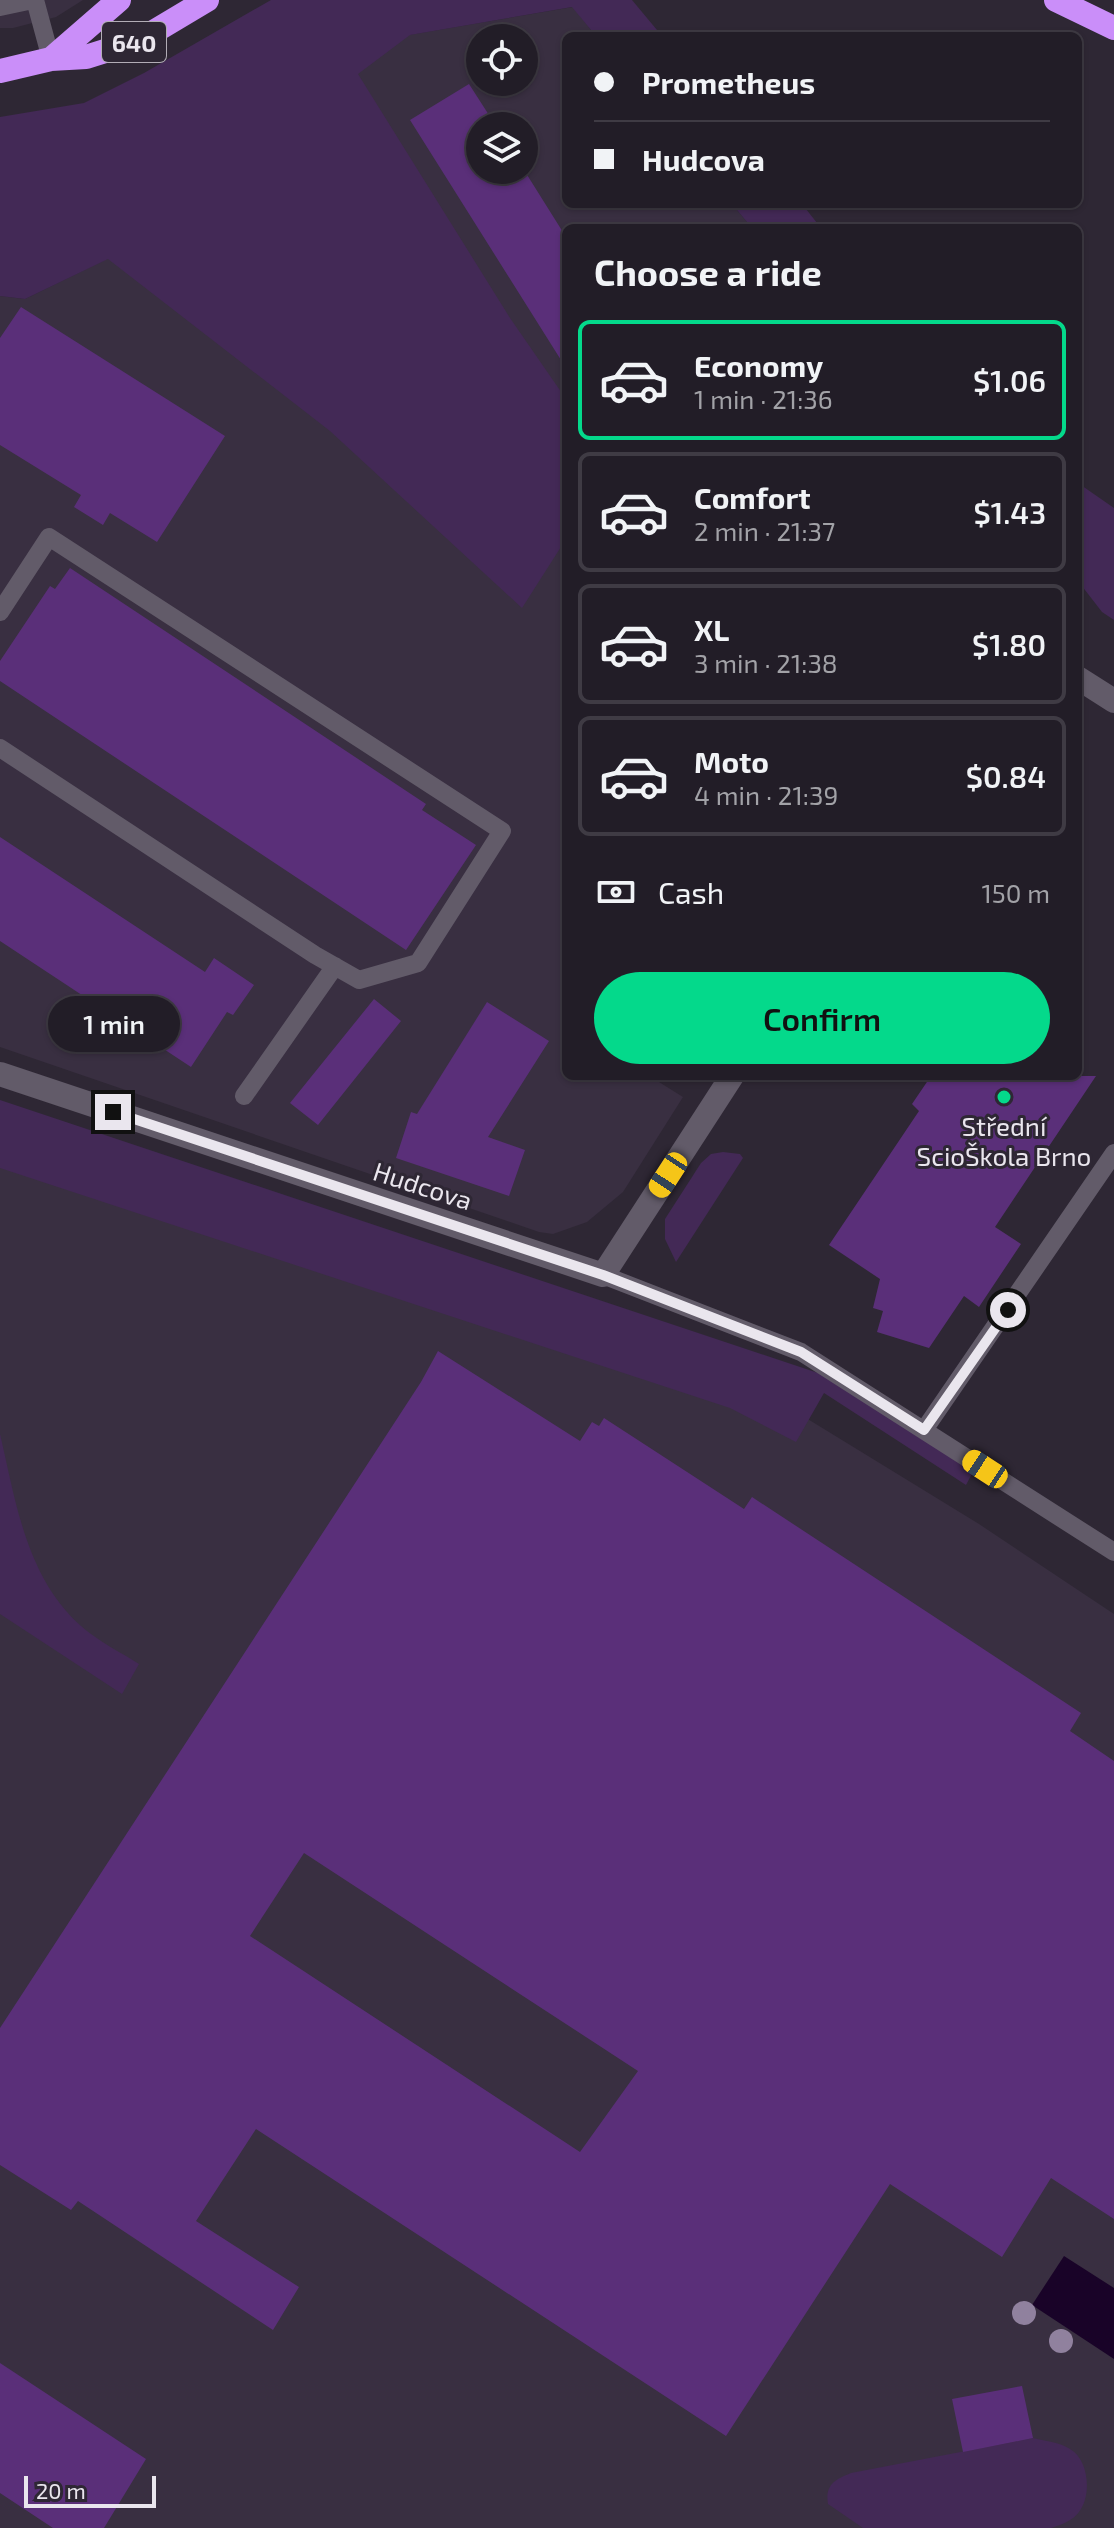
<!DOCTYPE html>
<meta charset="utf-8">
<style>
:root{--surface:#221d27;--page:#2e2a33;--text:#f1f3f6;--muted:#a2a2a7;--line:#3f3b44;--accent:#04d98b}
body{margin:0;font-family:"Exo 2",sans-serif;background:var(--page);color:var(--text);height:100vh;display:flex;flex-direction:column;font-size:30px;white-space:nowrap}
*{box-sizing:border-box;margin:0}
p{font-size:26px;color:var(--muted)}
.icon{flex:none;width:44px;height:44px;fill:none;stroke:currentColor;stroke-width:2;stroke-linecap:round;stroke-linejoin:round}
.map{position:relative;flex:1;overflow:hidden}
.panel{position:absolute;left:562px;top:224px;width:520px;height:856px;display:flex;flex-direction:column;background:var(--surface);border-radius:12px;box-shadow:0 2px 6px #0004,0 0 0 2px var(--line)}
.panel>*{flex:none}
.hud{position:absolute;left:562px;top:32px;width:520px;height:176px;border-radius:12px;box-shadow:0 2px 6px #0004,0 0 0 2px var(--line);display:grid;align-content:center;height:176px;padding:0 32px;background:var(--surface)}
.controls{position:absolute;left:466px;top:24px;display:grid;gap:16px}
.controls a{display:grid;place-items:center;width:72px;height:72px;border-radius:50%;background:var(--surface);box-shadow:0 2px 6px #0004,0 0 0 2px var(--line);font-size:40px}
.scale{position:absolute;left:24px;bottom:20px;width:132px;box-sizing:border-box;padding-left:8px;border:4px solid #eae6ee;border-top:0;font-size:22px;line-height:28px;white-space:nowrap;color:#eae6ee;-webkit-text-stroke:6px #2e2734;paint-order:stroke}
.end{position:absolute;width:36px;height:36px;margin:-18px;border:10px solid #eae6ee;background:#111;box-shadow:0 0 0 4px #111}
.from{border-radius:50%}
.bubble{position:absolute;height:56px;border-radius:28px;background:var(--surface);box-shadow:0 2px 6px #0004,0 0 0 2px var(--line);font-size:26px;font-weight:600;line-height:56px;text-align:center}
.car{position:absolute;width:24px;height:48px;margin:-24px -12px;border-radius:10px;box-shadow:0 0 6px 2px #0007;background:linear-gradient(#f5c518 24%,#345 0 40%,#f5c518 0 76%,#345 0 86%,#f5c518 0)}
.hud b{display:flex;align-items:center;gap:28px;height:76px;font-size:30px}
.hud b+b{border-top:2px solid var(--line)}
.hud i{width:20px;height:20px;background:var(--text)}
ul{padding:0;list-style:none}
li{display:flex;align-items:center;gap:24px;height:120px;margin:0 16px 12px;padding:0 16px;border:4px solid var(--line);border-radius:12px}
li div{flex:1}
li b{display:block;font-size:30px}
li em{font-style:normal;font-weight:600}
li.current{border-color:var(--accent)}
li>.icon{width:72px;height:72px;stroke-width:1.5}
h2{padding:0 32px;font-size:36px;line-height:96px}
.pay{display:flex;align-items:center;gap:20px;height:88px;padding:0 32px;font-size:30px}
.pay p{margin-inline-start:auto}
.button{display:flex;gap:16px;margin-top:auto;padding:16px 32px}
.button a{flex:1;height:92px;border-radius:48px;background:var(--accent);color:#111;font-size:32px;font-weight:600;line-height:92px;text-align:center}
.map>svg:first-child{display:block}
</style>
<div class="map">
<svg width="1114" height="2528" viewBox="0 0 1114 2528">
<rect width="100%" height="100%" fill="#2e2734"/>
<!-- built -->
<path fill="#392f41" fill-rule="evenodd" d="M0 0H83L56 17 13 28H0Z
M573 7 596 36H566V204H732L752 228H566V1076H662L659 1082 683 1097 623 1192 587 1222 553 1234 539 1232 0 1047V296L25 299 107 259 409 35ZM480 38H524V82H480ZM480 126H524V170H480Z
M0 1113 723 1367 979 1524 1114 1614V2528H0Z"/>
<!-- green -->
<path fill="#432956" d="M271 0H632L662 36H596L572 7 410 35 358 74 510 318 566 399V539L522 608 330 431 108 259 25 299 0 296V117L84 103 144 73Z
M732 204H802L821 228H752Z
M1078 483 1114 508V620L1102 612 1078 581Z
M0 1100 824 1375 975 1468 966 1485 824 1393 796 1442 730 1408 0 1168Z
M723 1152 740 1154 743 1158 676 1262 665 1239V1219L701 1163 711 1154Z
M0 1434C16 1502 26 1577 81 1626 98 1641 120 1652 139 1664L122 1694 0 1614Z
M1033 2438C1044 2441 1060 2442 1070 2449 1089 2460 1092 2495 1079 2512 1072 2521 1061 2525 1051 2528H863L828 2504C825 2485 834 2480 851 2473Z"/>
<!-- water -->
<path fill="#190328" d="M1064 2256 1114 2288V2359L1032 2305Z"/>
<!-- building -->
<path fill="#5a2f79" fill-rule="evenodd" d="M469 84 496 126H480V170H524L566 237V368L410 120Z
M21 307 225 436 157 542 110 513 103 525 74 507 81 495 0 445V338Z
M70 568 426 804 422 810 476 845 406 950 0 681V661L50 586 55 589Z
M0 837 205 972 214 958 254 985 233 1015 227 1012 191 1067 0 941Z
M374 999 401 1021 318 1125 290 1103Z
M487 1002 549 1041 488 1137 525 1150 509 1196 396 1158 411 1112 417 1114Z
M931 1076H1096L995 1227 1021 1244 979 1307 964 1296 929 1348 877 1332 883 1311 873 1308 880 1279 829 1245 919 1111 912 1104Z
M438 1351 580 1441 592 1422 599 1426 604 1418 744 1509 752 1497 1081 1713 1070 1731 1114 1761V2219L1051 2178 1002 2257 890 2184 726 2436 256 2129 196 2221 299 2287 273 2330 78 2201 71 2210 0 2165V2028L421 1382ZM304 1853 638 2071 580 2152 250 1936Z
M0 2363 146 2459 104 2528H53L0 2493Z
M1022 2386 1033 2438 963 2452 952 2399Z"/>
<g fill="none" stroke-linecap="round" stroke-linejoin="round">
<!-- lane -->
<path stroke="#625b69" stroke-width="18" d="M35 0 51 59
M0 7 33 0
M0 612 49 537 502 831 418 963 359 980 315 955 0 748
M244 1096 335 966
M603 1275 801 1352 1114 1552
M924 1430 1114 1153"/>
<!-- street -->
<path stroke="#625b69" stroke-width="24" d="M1078 678 1114 701
M0 1074 603 1275 732 1076"/>
<!-- highway -->
<path stroke="#ca8ef9" stroke-width="24" d="M1056 0 1114 28
M51 59 119 0
M0 71 51 59 86 57 140 40 207 0"/>
</g>
<!-- trees -->
<g fill="#90819e">
<circle cx="1024" cy="2313" r="12"/>
<circle cx="1061" cy="2341" r="12"/>
</g>
<g fill="none" stroke-linecap="round" stroke-linejoin="round">
<!-- route -->
<path stroke="#eae6ee" stroke-width="10" d="M113 1112 603 1275 716 1319 801 1352 924 1430 1008 1310"/>
</g>
<!-- markers -->
<circle fill="#04d98b" stroke="#2e2734" stroke-width="3" cx="1004" cy="1097" r="8"/>
<g text-anchor="middle" dominant-baseline="central" stroke-width="6" stroke-linejoin="round" paint-order="stroke">
<!-- shield labels -->
<rect fill="#2e2734" stroke="#b2adb6" stroke-width="2" x="102" y="22" width="64" height="40" rx="6"/>
<g font-size="24" font-weight="bold" fill="#eae6ee">
<text x="134" y="42">640</text>
</g>
<!-- poi labels -->
<g font-size="26" fill="#eae6ee" stroke="#2e2734">
<text x="1004" y="1125">Střední<tspan x="1004" dy="30">ScioŠkola Brno</tspan></text>
</g>
<!-- street labels -->
<g font-size="26" fill="#eae6ee" stroke="#2e2734">
<text transform="translate(423 1185) rotate(18)">Hudcova</text>
</g>
</g>
</svg>
<div class="controls">
<a><svg class="icon" aria-label="locate" viewBox="0 0 24 24"><circle cx="12" cy="12" r="6"/><path d="M12 2v4M12 18v4M2 12h4M18 12h4"/></svg></a>
<a><svg class="icon" aria-label="layers" viewBox="0 0 24 24"><path d="M12 4l9 5-9 5-9-5zM3 14l9 5 9-5"/></svg></a>
</div>
<div class="scale">20 m</div>
<i class="end from" style="left:1008px;top:1310px"></i>
<i class="end" style="left:113px;top:1112px"></i>
<div class="bubble" style="left:48px;top:996px;width:132px">1 min</div>
<i class="car" style="left:668px;top:1175px;rotate:213deg"></i>
<i class="car" style="left:985px;top:1469px;rotate:303deg"></i>
<div class="hud">
<b><i class="from"></i>Prometheus</b>
<b><i></i>Hudcova</b>
</div>
<section class="panel">
<h2>Choose a ride</h2>
<ul>
<li class="current"><svg class="icon" aria-label="car" viewBox="0 0 24 24"><path d="M5 17H2v-5l4-1 3-4h7l3 4 3 1v5h-3M9 17h6M6 11h13"/><circle cx="7" cy="17" r="2"/><circle cx="17" cy="17" r="2"/></svg><div><b>Economy</b><p>1 min · 21:36</p></div><em>$1.06</em></li>
<li><svg class="icon" aria-label="car" viewBox="0 0 24 24"><path d="M5 17H2v-5l4-1 3-4h7l3 4 3 1v5h-3M9 17h6M6 11h13"/><circle cx="7" cy="17" r="2"/><circle cx="17" cy="17" r="2"/></svg><div><b>Comfort</b><p>2 min · 21:37</p></div><em>$1.43</em></li>
<li><svg class="icon" aria-label="car" viewBox="0 0 24 24"><path d="M5 17H2v-5l4-1 3-4h7l3 4 3 1v5h-3M9 17h6M6 11h13"/><circle cx="7" cy="17" r="2"/><circle cx="17" cy="17" r="2"/></svg><div><b>XL</b><p>3 min · 21:38</p></div><em>$1.80</em></li>
<li><svg class="icon" aria-label="car" viewBox="0 0 24 24"><path d="M5 17H2v-5l4-1 3-4h7l3 4 3 1v5h-3M9 17h6M6 11h13"/><circle cx="7" cy="17" r="2"/><circle cx="17" cy="17" r="2"/></svg><div><b>Moto</b><p>4 min · 21:39</p></div><em>$0.84</em></li>
</ul>
<div class="pay"><svg class="icon" aria-label="cash" viewBox="0 0 24 24"><path d="M3 7h18v10H3z"/><circle cx="12" cy="12" r="2"/></svg>Cash<p>150 m</p></div>
<div class="button"><a>Confirm</a></div>
</section>
</div>
